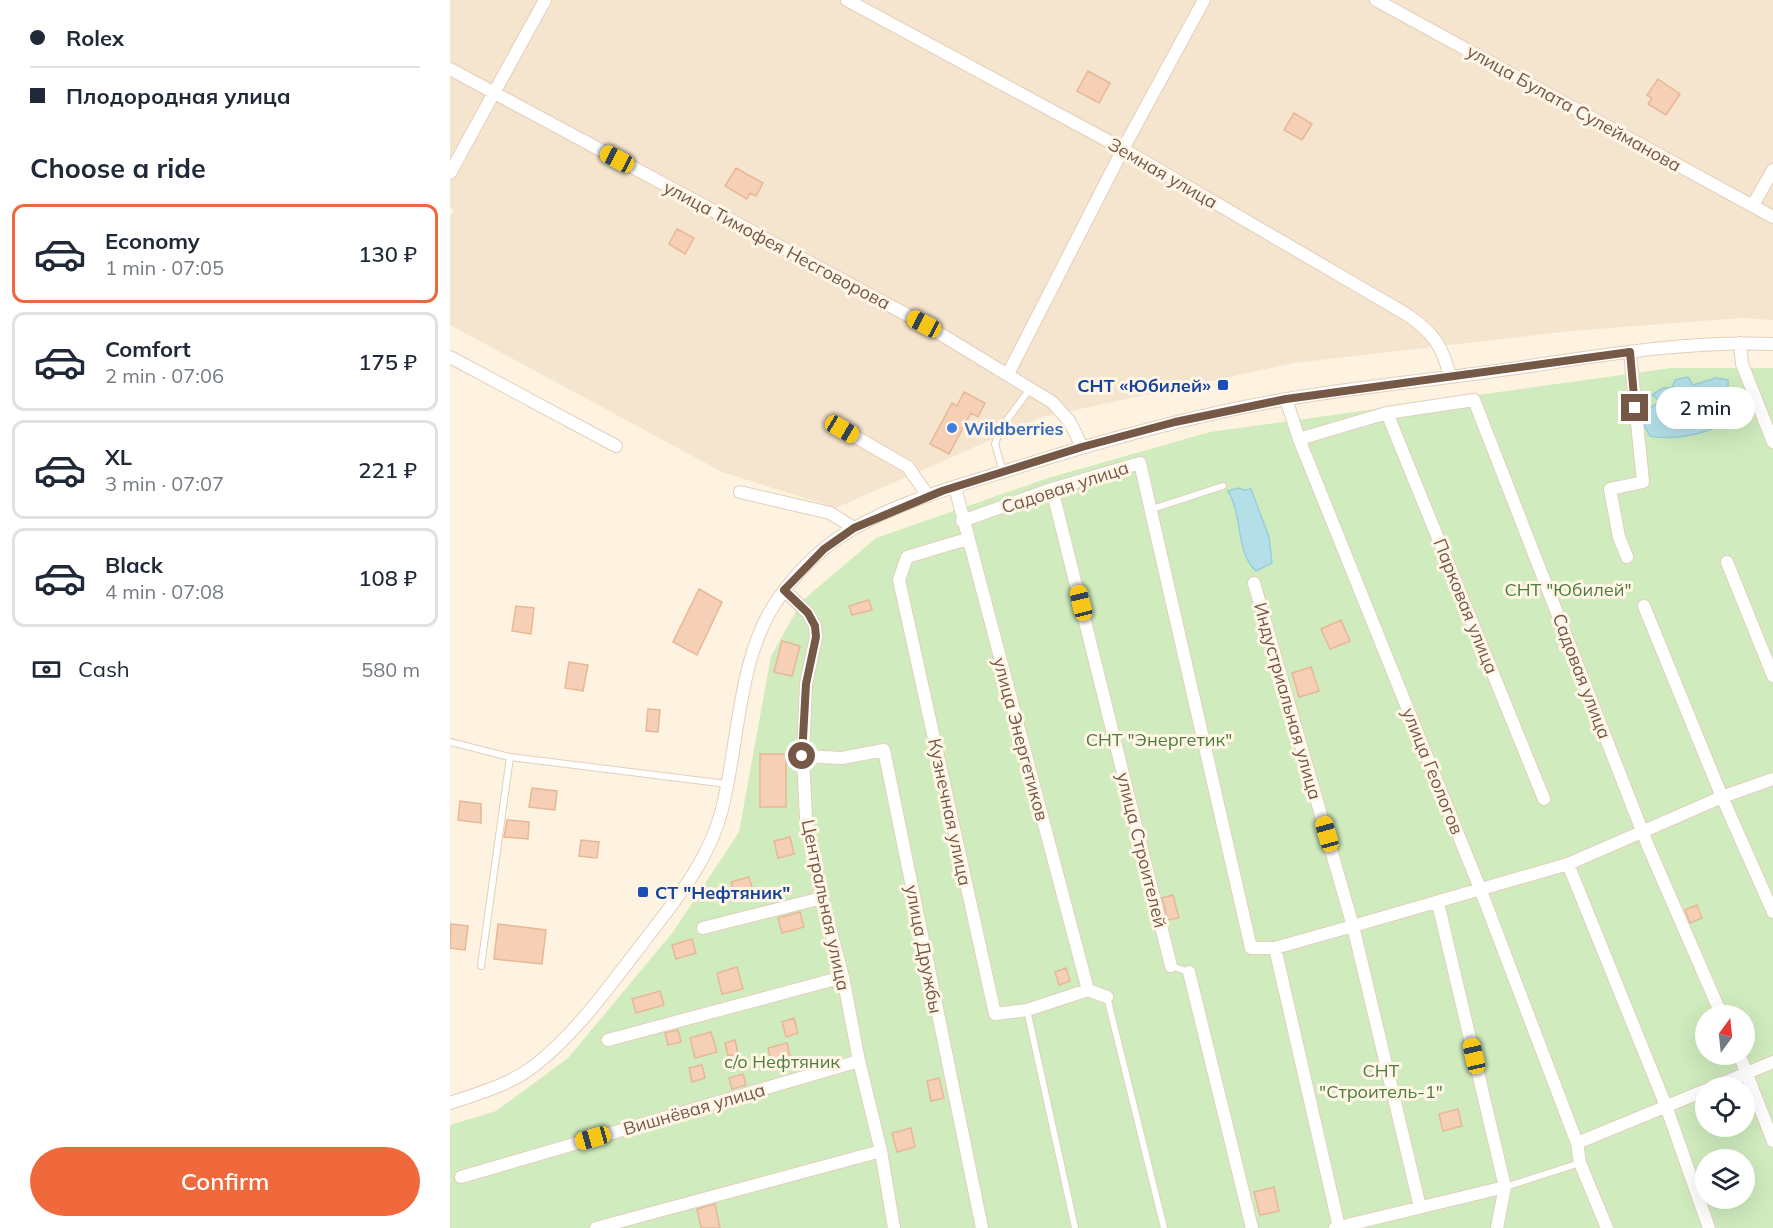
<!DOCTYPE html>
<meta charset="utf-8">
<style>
:root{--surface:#fff;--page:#f2f2f3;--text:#1f2937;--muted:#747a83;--line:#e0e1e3;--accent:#f0693d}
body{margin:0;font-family:Mulish,sans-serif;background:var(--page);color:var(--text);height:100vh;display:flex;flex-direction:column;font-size:22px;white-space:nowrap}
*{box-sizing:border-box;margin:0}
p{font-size:20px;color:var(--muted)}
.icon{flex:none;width:33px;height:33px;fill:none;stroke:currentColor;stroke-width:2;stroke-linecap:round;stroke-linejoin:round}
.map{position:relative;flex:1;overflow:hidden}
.side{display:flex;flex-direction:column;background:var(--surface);width:450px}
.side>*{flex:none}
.guide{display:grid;align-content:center;height:132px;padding:0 30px;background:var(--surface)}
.needle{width:39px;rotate:15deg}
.controls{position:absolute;left:1245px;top:1005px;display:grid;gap:12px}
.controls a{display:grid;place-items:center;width:60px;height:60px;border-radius:50%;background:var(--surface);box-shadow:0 6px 24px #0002;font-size:30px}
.end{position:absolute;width:27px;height:27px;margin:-14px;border:8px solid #765846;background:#fff;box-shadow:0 0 0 3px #fff}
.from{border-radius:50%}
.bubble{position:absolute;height:42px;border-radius:21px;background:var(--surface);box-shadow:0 6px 24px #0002;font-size:20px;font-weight:600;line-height:42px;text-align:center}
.car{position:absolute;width:18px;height:36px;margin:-18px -9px;border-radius:8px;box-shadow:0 0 4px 2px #0007;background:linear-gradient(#f5c518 24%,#345 0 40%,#f5c518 0 76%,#345 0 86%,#f5c518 0)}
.guide b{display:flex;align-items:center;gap:21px;height:57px;font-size:22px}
.guide b+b{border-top:2px solid var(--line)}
.guide i{width:15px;height:15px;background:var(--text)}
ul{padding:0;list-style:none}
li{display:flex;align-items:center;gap:18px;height:99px;margin:0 12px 9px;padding:0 18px;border:3px solid var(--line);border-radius:12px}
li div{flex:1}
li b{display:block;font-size:22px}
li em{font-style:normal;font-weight:600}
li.active{border-color:var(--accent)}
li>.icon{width:54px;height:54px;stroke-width:1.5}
h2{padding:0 30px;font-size:27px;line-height:72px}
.pay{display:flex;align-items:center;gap:15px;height:66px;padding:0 30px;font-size:22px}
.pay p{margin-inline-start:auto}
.cta{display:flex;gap:12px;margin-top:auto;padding:12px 30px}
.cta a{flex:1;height:69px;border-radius:36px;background:var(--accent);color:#fff;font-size:24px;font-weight:600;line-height:69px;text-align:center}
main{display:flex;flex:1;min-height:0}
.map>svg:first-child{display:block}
</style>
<main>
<section class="side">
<div class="guide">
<b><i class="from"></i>Rolex</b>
<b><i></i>Плодородная улица</b>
</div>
<h2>Choose a ride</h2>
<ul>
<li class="active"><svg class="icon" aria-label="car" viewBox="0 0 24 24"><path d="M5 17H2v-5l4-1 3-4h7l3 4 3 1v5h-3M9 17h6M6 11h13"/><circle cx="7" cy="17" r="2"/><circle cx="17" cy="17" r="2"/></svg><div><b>Economy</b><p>1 min · 07:05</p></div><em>130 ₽</em></li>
<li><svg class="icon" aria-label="car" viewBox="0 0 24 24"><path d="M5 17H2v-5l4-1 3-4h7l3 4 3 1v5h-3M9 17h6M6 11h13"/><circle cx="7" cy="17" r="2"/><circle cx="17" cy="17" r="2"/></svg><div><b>Comfort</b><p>2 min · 07:06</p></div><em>175 ₽</em></li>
<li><svg class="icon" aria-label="car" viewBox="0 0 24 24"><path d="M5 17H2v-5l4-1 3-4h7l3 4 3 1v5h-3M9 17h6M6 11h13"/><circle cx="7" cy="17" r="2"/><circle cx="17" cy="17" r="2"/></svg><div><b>XL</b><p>3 min · 07:07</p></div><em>221 ₽</em></li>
<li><svg class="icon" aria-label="car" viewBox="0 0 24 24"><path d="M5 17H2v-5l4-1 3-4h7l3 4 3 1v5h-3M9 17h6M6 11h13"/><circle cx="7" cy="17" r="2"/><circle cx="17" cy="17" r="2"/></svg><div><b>Black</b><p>4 min · 07:08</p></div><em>108 ₽</em></li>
</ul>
<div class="pay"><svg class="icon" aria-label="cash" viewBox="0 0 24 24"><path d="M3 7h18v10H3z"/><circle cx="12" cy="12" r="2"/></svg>Cash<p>580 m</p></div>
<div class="cta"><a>Confirm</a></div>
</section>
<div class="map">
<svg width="1323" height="1228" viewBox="0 0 1323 1228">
<rect width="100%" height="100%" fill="#fef3e0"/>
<!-- residential -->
<path fill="#f6e5ce" d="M0 0H1323V320L1292 318 1121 331 844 363 593 417 386 508 272 472 0 325V216L4 210 0 207Z"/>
<!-- green -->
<path fill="#d0ecbe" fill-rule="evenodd" d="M1221 368H1323V1228H0V1125L46 1111 118 1058 223 932 289 832 321 656 352 601 426 538 598 478 760 432ZM1256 1016H1294V1054H1256ZM1256 1088H1294V1126H1256ZM1256 1160H1294V1198H1256Z"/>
<!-- water -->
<path fill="#b4dfe8" stroke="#99cfda" stroke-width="1.5" d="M1238 377 1243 385 1266 378 1278 380V393L1284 399 1285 414C1268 433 1225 441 1200 436L1192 421C1195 408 1202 408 1210 401L1202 395 1213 388H1222L1225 380Z
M788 488 794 490 801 489 819 537 822 563 806 571C786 554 793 516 778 491Z"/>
<!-- building -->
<path fill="#f5d0b6" stroke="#e8b795" stroke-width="1.5" d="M638 71 660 83 649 103 627 91Z
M1208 79 1230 94 1216 115 1198 104 1202 98 1197 95Z
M844 113 862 124 852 140 834 130Z
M286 168 313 183 306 196 300 193 297 199 275 186Z
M227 229 244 238 235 254 219 244Z
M514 392 535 403 528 417 521 413 499 454 480 444 502 403 507 406Z
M249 589 272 602 247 655 223 642Z
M419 600 422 610 402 615 399 606Z
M66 606 84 608 81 634 62 631Z
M891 620 900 641 880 649 871 629Z
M332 641 350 646 342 676 324 672Z
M119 662 138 665 133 691 115 688Z
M861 667 869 691 849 697 842 673Z
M198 709 210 710 208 732 196 731Z
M310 754H336V807H310Z
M82 788 107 791 105 810 79 807Z
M10 801 31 804V823L8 820Z
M57 820 79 822 78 839 54 837Z
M340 837 344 854 328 858 324 841Z
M131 840 149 842 147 858 129 856Z
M299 877 302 887 284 892 281 882Z
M723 895 729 918 718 920 712 898Z
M1247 905 1252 918 1240 923 1235 910Z
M350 912 354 927 332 933 328 918Z
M1 924 18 926 15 950 0 948Z
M48 924 96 930 92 964 44 959Z
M242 939 246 953 226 959 222 945Z
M287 967 293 989 272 994 267 973Z
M616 968 620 981 609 985 605 972Z
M210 991 214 1005 186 1013 182 999Z
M344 1018 348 1033 336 1037 332 1022Z
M228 1030 231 1042 218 1045 215 1033Z
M261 1032 267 1052 245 1058 240 1038Z
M285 1040 288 1054 278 1056 275 1043Z
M337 1043 341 1061 322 1066 318 1048Z
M252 1065 255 1078 242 1082 239 1068Z
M293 1074 296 1085 282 1089 279 1078Z
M489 1078 494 1098 481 1101 477 1081Z
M1008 1109 1012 1126 993 1131 989 1114Z
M461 1128 465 1147 447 1152 442 1133Z
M824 1187 829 1211 810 1215 804 1192Z
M265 1204 270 1228H251L247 1209Z"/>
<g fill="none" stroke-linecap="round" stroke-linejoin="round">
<!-- service casing -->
<g stroke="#e2cfbc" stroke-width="8">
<path id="service" d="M553 472 545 444 551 428 580 389
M699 510 773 486
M0 742 60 757 277 784
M31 966 60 757
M721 966 739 972
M657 997 714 1228
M577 1010 625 1228
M1055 1187 1130 1163"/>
</g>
<!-- minor casing -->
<g stroke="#e2cfbc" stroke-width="14">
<path id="minor" d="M397 0 673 149 956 314C982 331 993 346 1000 377
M926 0 1323 217
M0 69 474 324 602 402 620 422 632 447
M0 173 95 0
M1303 205 1323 170
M1290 343 1292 364 1323 442
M0 357 166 446
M558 374 673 149 754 0
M836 399 849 439 1031 891 1127 1143 1130 1163 1157 1228
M937 413 1094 799
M392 429 458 467 478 496
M849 439 937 413 1024 400 1198 846 1272 1016
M505 487 638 990
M602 489 721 966
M290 492 380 513 404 528
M512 521 602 489 690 463 801 948H825L903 926 804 583
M517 539 457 557 449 580 545 1014 577 1010 638 990 657 997
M1177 557 1169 537 1160 489 1193 482 1180 352
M1277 562 1323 676
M334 590 358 613 365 626 366 637 356 684 353 756 356 819 372 898 393 977 409 1061 431 1151 444 1228
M1194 606 1272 797 1323 912
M353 756 392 758 434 750 532 1228
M1118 864 1216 1106 1259 1228
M988 903 1055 1187 1047 1228
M253 928 372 898
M825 948 889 1227
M739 972 802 1228
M158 1040 393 977
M1289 1054 1323 1141
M1261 1088 1323 1062
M0 1103C30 1093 59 1085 84 1066 124 1035 155 992 185 953 218 909 259 864 272 809 290 739 287 651 333 592 351 568 375 545 401 530 449 502 506 486 559 470 650 441 742 415 837 399 903 388 971 381 1038 372 1132 359 1228 340 1323 344
M1127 1143 1256 1090
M11 1177 409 1061
M970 1207 903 926 1118 864 1272 797 1323 779
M146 1228 431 1151
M885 1228 1055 1187"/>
</g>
<!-- service -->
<use href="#service" stroke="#fff" stroke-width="6"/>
<!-- minor -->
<use href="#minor" stroke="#fff" stroke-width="12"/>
</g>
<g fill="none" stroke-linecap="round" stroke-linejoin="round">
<!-- route -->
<path stroke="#765846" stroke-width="8" d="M352 756 356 684 366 637 365 626 358 613 334 590 374 549 404 528 492 491 632 447 725 422 836 399 1180 352 1185 408"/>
</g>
<!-- markers -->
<g fill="#1a4fb4" stroke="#fff6e8" stroke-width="2">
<rect x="767" y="379" width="12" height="12" rx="3"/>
<rect x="187" y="886" width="12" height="12" rx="3"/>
</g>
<circle fill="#3f7fe0" stroke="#fff6e8" stroke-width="2" cx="502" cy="428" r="6"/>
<g text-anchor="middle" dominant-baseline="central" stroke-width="6" stroke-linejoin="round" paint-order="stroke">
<!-- street labels -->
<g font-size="18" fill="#765846" stroke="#fff6e8">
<text transform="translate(1124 108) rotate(29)">улица Булата Сулейманова</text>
<text transform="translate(713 173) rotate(30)">Земная улица</text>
<text transform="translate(327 245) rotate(28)">улица Тимофея Несговорова</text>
<text transform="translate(615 487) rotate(-18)">Садовая улица</text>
<text transform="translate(1016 606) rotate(68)">Парковая улица</text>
<text transform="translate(1132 676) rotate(69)">Садовая улица</text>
<text transform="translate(838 701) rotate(74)">Индустриальная улица</text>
<text transform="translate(571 739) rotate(75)">улица Энергетиков</text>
<text transform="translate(983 771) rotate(68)">улица Геологов</text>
<text transform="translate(500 812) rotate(78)">Кузнечная улица</text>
<text transform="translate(692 850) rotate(76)">улица Строителей</text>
<text transform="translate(376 905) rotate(78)">Центральная улица</text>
<text transform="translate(474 949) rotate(79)">улица Дружбы</text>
<text transform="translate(244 1109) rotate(-16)">Вишнёвая улица</text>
</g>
<!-- transit labels -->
<g font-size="18" font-weight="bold" fill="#164399" stroke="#fff6e8" text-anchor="end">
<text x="761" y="385">СНТ «Юбилей»</text>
<text x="205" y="892" text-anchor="start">СТ "Нефтяник"</text>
</g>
<!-- shop labels -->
<g font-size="18" font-weight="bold" fill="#366cbe" stroke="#fff6e8" text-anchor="start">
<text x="514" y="428">Wildberries</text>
</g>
<!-- park labels -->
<g font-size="18" fill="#4e7d3d" stroke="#fff6e8">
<text x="1118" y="589">СНТ "Юбилей"</text>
<text x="709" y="739">СНТ "Энергетик"</text>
<text x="332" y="1061">с/о Нефтяник</text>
<text x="931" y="1070">СНТ<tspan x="931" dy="21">"Строитель-1"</tspan></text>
</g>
</g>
</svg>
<div class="controls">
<a><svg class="needle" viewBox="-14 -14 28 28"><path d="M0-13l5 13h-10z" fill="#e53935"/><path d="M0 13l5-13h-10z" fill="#747a83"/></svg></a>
<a><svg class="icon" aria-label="locate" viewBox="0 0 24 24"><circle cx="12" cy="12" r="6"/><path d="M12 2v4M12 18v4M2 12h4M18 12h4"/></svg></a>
<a><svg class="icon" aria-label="layers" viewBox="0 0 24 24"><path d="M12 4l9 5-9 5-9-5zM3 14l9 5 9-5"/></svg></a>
</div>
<i class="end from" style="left:352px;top:756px"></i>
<i class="end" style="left:1185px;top:408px"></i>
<div class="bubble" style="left:1206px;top:387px;width:99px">2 min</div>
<i class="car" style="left:167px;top:159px;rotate:298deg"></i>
<i class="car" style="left:474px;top:324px;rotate:298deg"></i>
<i class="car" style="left:392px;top:429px;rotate:120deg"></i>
<i class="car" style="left:631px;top:603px;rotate:346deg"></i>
<i class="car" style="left:877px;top:834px;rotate:344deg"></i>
<i class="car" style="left:1024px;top:1056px;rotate:347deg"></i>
<i class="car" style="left:143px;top:1138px;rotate:254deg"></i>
</div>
</main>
